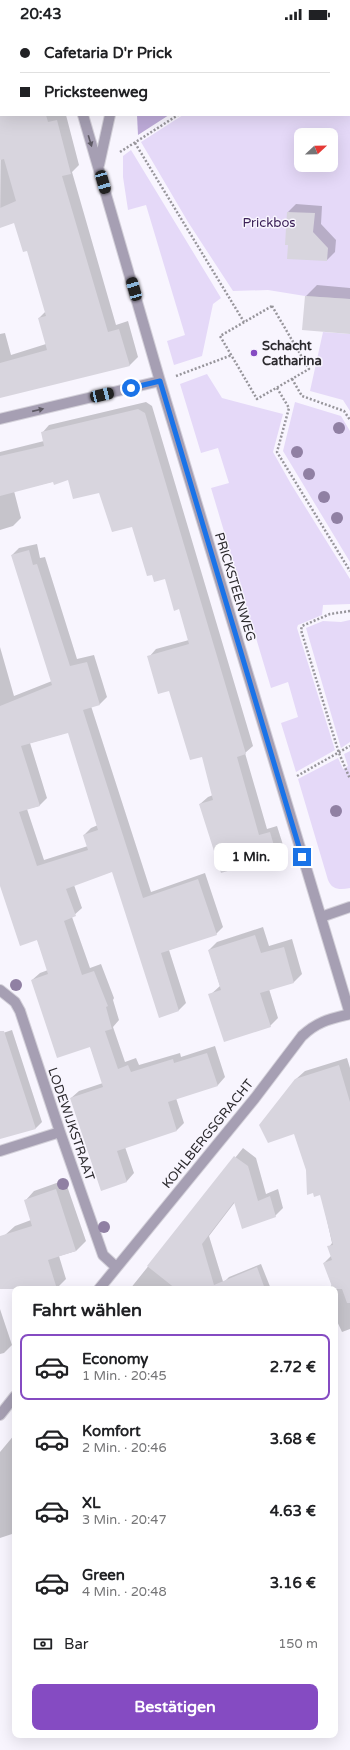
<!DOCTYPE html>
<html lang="de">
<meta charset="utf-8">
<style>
:root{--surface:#fff;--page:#f6f6f6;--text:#202124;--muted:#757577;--line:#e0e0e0;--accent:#854bc2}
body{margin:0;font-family:"Varela Round",sans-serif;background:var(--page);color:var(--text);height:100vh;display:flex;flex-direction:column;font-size:15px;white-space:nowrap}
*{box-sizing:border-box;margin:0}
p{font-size:13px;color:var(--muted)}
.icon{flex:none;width:22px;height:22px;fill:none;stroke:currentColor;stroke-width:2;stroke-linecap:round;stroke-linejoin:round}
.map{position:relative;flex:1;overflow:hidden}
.sheet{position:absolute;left:12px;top:1258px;width:326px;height:452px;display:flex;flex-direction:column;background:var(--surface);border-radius:8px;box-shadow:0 4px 16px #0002}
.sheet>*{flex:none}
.banner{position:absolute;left:0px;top:0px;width:350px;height:88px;box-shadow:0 4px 16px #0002;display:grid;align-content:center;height:88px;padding:0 20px;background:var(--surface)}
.needle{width:26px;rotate:68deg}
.controls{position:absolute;left:294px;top:100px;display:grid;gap:8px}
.controls a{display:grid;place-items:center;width:44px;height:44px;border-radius:8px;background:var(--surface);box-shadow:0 4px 16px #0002;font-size:20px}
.end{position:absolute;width:18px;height:18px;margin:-9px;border:5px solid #1a73e8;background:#fff;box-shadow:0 0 0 2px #fff}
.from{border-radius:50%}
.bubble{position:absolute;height:28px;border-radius:8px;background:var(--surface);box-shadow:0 4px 16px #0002;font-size:13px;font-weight:800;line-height:28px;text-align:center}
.car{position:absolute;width:12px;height:24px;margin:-12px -6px;border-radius:5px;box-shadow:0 0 3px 1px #0007;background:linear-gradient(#222 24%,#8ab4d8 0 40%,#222 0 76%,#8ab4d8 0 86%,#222 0)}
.banner b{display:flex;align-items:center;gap:14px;height:38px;font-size:15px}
.banner b+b{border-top:1px solid var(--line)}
.banner i{width:10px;height:10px;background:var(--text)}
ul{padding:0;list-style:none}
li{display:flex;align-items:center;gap:12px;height:66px;margin:0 8px 6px;padding:0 12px;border:2px solid transparent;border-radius:8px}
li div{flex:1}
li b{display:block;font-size:15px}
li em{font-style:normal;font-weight:800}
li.active{border-color:var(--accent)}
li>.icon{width:36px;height:36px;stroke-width:1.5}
h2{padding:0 20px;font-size:18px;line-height:48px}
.pay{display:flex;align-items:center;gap:10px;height:44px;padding:0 20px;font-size:15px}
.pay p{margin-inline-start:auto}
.primary-button{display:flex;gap:8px;margin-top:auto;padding:8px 20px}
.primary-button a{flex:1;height:46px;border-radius:8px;background:var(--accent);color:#fff;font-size:16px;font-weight:800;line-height:46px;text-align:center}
.status{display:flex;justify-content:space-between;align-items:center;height:28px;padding:0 20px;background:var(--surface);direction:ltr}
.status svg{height:11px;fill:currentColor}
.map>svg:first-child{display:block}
</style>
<div class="status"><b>20:43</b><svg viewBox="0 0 49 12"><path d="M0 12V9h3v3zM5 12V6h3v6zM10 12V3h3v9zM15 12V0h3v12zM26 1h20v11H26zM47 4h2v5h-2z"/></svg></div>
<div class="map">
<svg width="350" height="1722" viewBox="0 0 350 1722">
<rect width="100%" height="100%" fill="#f8f5fe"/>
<!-- green -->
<path fill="#e5d9f8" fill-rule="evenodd" d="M325 0H350V271L305 268 268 262 233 263 188 194 141 114 183 87H349V1H323ZM301 107H331V137H301Z
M131 122 221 270 213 276 202 328 174 337 167 313 185 307 146 177 128 182 123 149V128Z
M323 304 350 306V383L343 372 310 363Z
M207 346 222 370 283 386 273 424 291 456 350 551V576L323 577 322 587 298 597 297 600 335 722 296 744 281 695 298 689 288 654 271 660 211 460 229 455 218 420 201 425 180 356Z
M295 374 341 388 350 403V534L283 423Z
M350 592V714L341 720 306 600 323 593 341 594Z
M350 723V860C340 862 332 862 328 852L298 751 338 730 343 741 348 738 344 726Z"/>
<!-- forest -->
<path fill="#beabd9" d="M137 87H169L138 107Z"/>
<!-- shadow -->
<path fill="#0003" fill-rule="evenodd" d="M0 0H69L1 1V27Z
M1 64V87H66L79 137 72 144 116 297 128 293 138 329 130 337 0 369V306L5 305 11 327 46 316 39 290 46 283 28 222 15 194 0 199Z
M296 176 322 178 321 196 336 212 335 224 327 232 288 184Z
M317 257 350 260V305L306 268Z
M146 374 152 378 253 718 245 725 267 801 277 798 284 820 276 827 200 776 208 769 213 767 203 727 169 661 149 629 156 621 189 612 180 580 166 549 133 498 100 464 68 450 14 463 21 490 13 498 0 502V424L44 413 42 405 49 397Z
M37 516 40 530 45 529 77 631 94 627 107 669 100 676 91 678 151 864 205 845 223 899 216 906 169 922 186 975 179 982 160 989 113 843 74 857 82 880 72 889 90 940 101 936 114 970 113 972 119 992 113 999 125 1034 136 1030 139 1037 180 1025 181 1029 215 1018 225 1049 218 1057 176 1070 184 1095 177 1102 125 1119 134 1145 127 1153 102 1161 71 1070 79 1063 103 1055 90 1018 32 952 40 945 48 942 37 911 0 855V619L14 668 52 653 12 527 19 520ZM69 704 98 797 91 800 84 807 88 818 44 832 27 781 39 778 47 770 30 715Z
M263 899 269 918 292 911 302 946 294 954 269 961 278 990 270 998 210 967 220 958 209 922 217 914Z
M12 1002 42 1094 36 1100 0 1102V1006Z
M347 1030 350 1040V1301L342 1304 335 1289V1261H328L332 1257 324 1235 332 1227 329 1219 332 1215 321 1165 307 1141 296 1051 305 1043Z
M243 1120 256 1130 266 1166 278 1161 283 1180 275 1188 235 1174 209 1208 225 1260 130 1261Z
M65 1152 86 1213 76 1223 59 1228 66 1251 58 1259V1261H21L5 1207 15 1198 31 1192 25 1173 34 1163Z
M261 1236 271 1261H228L225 1253 229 1249Z
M0 1281 12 1317 4 1325 0 1326Z
M15 1406V1453L12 1450 15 1461V1505L0 1510V1424Z"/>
<!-- building -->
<path fill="#d8d5de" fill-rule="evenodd" d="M0 87H46L48 94 57 92 71 146 62 148 108 304 119 301 130 338 0 370V335L47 322 38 290 46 288 27 223 23 224 14 195 0 200V180L16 173 4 131 0 132Z
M287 184 315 185 313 204 328 220 327 233 287 231 288 217H285Z
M305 268 350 271V306L302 302Z
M138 381 145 385 246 726 237 729 259 807 270 804 277 828 221 845 199 776 213 772 202 729 190 732 169 663 158 666 147 628 189 616 179 581 174 583 165 551 154 554 152 547 147 548 132 499 112 504 99 465 73 471 68 452 54 457 53 454 0 468V428L44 418 41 404Z
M29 522 33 537 37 536 70 638 87 634 100 677 83 682 143 870 198 851 217 907 161 925 179 983 159 990 112 844 66 861 76 888 64 893 82 947 94 943 108 978 106 979 112 1001 105 1003 118 1041 128 1037 131 1044 173 1031 174 1035 207 1025 218 1058 168 1074 177 1103 117 1123 127 1154 101 1163 70 1070 103 1059 90 1019 57 1030 31 952 48 946 37 912 20 918 0 858V678L52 657 11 527ZM68 705 98 802 83 807 88 822 37 838 19 784 40 778 21 718Z
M255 907 261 925 284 919 294 955 260 965 271 999 224 1014 208 966 221 962 208 922Z
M0 1003H4L36 1101 0 1111Z
M339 1037 350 1074V1275H347L342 1261H333L323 1235 332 1232 327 1218 333 1217 320 1167 314 1169 313 1165 307 1167 306 1142 294 1106 268 1115 259 1097 295 1051Z
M234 1128 248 1138 258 1173 270 1168 276 1189 242 1201 234 1174 202 1216 214 1257 257 1239 265 1261H176L147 1238Z
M56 1161 76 1223 48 1232 57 1261H0V1208L32 1198 24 1172Z"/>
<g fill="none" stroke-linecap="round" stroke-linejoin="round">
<!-- minor casing -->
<g stroke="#d3d0d9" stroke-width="12">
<path id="minor" d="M187 1 190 0
M0 50H1
M83 87 160 353 350 986
M99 137 110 87
M0 391 160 353
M321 889 350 879
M0 962 15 974 20 983 60 1104 103 1227 116 1239
M0 1123 60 1104
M99 1261 255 1070 302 1008C318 993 330 991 350 986
M0 1387 15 1368"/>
</g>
<!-- path -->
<path stroke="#97959b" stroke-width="2.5" stroke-dasharray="2 2" stroke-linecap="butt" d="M310 1 311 0
M135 115 244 294
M120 124 178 87
M272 278 309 341 257 371 220 308Z
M176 348 232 327
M292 351 302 368 344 383 350 392
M277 360 289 380 277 424 350 543
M350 583 330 586 302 598 301 602 339 725 350 751
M297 748 350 718"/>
<!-- minor -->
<use href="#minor" stroke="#a69fb3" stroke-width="10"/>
</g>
<!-- trees -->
<g fill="#9080a3">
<circle cx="339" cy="400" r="6"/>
<circle cx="297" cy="424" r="6"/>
<circle cx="309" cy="446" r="6"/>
<circle cx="324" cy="469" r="6"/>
<circle cx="337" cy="490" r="6"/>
<circle cx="336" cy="783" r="6"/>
<circle cx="16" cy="957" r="6"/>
<circle cx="63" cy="1156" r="6"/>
<circle cx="104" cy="1199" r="6"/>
</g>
<!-- one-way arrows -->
<defs><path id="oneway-solid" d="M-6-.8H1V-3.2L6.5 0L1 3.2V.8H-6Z"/></defs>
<g fill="#5d5963">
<use href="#oneway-solid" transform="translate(90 113) rotate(73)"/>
<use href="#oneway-solid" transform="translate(38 382) rotate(-13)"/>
</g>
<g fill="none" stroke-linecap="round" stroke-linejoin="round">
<!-- route -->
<path stroke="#1a73e8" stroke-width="5" d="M131 360 160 353 302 829"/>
</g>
<!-- markers -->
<circle fill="#854bc2" stroke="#f8f5fe" stroke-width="1.5" cx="254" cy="325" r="4"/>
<g text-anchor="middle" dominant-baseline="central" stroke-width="3" stroke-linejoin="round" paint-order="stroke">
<!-- park labels -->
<g font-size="13" fill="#3b2058" stroke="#f8f5fe">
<text x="269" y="195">Prickbos</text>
</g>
<!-- poi labels -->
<g font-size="13" font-weight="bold" fill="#2c2a2e" stroke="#f8f5fe" text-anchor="start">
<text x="262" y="318">Schacht<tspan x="262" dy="15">Catharina</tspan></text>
</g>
<!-- street labels -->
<g font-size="13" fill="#2c2a2e" stroke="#f8f5fe">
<text transform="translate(235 559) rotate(73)">PRICKSTEENWEG</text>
<text transform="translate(71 1096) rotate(71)">LODEWIJKSTRAAT</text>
<text transform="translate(208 1106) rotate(-51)">KOHLBERGSGRACHT</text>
</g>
</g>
</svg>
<div class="controls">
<a><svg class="needle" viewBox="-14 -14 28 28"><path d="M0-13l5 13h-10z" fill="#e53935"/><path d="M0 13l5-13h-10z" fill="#757577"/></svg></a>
</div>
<i class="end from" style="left:131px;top:360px"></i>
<i class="end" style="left:302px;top:829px"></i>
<div class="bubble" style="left:214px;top:815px;width:74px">1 Min.</div>
<i class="car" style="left:103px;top:154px;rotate:164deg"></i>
<i class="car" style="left:134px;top:261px;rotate:344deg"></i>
<i class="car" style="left:102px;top:367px;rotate:77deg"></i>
<div class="banner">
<b><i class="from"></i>Cafetaria D'r Prick</b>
<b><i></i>Pricksteenweg</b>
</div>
<section class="sheet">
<h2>Fahrt wählen</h2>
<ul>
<li class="active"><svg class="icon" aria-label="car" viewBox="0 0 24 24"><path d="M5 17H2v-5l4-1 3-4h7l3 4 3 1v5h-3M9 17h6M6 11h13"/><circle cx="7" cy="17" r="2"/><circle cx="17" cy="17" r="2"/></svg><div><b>Economy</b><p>1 Min. · 20:45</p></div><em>2.72 €</em></li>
<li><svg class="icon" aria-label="car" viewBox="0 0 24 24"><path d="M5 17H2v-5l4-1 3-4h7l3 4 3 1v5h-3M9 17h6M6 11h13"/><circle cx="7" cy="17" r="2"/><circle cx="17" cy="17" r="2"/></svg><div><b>Komfort</b><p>2 Min. · 20:46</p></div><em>3.68 €</em></li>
<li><svg class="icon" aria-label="car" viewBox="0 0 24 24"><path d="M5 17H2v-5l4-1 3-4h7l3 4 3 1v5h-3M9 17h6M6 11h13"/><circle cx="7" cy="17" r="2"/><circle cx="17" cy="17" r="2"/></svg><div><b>XL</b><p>3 Min. · 20:47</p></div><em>4.63 €</em></li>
<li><svg class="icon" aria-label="car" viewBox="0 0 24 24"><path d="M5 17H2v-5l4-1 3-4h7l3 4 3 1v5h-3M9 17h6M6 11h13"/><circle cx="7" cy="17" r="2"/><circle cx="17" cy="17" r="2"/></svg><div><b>Green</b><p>4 Min. · 20:48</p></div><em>3.16 €</em></li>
</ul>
<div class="pay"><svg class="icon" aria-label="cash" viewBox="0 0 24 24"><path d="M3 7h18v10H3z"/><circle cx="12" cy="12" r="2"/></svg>Bar<p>150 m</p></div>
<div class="primary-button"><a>Bestätigen</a></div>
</section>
</div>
